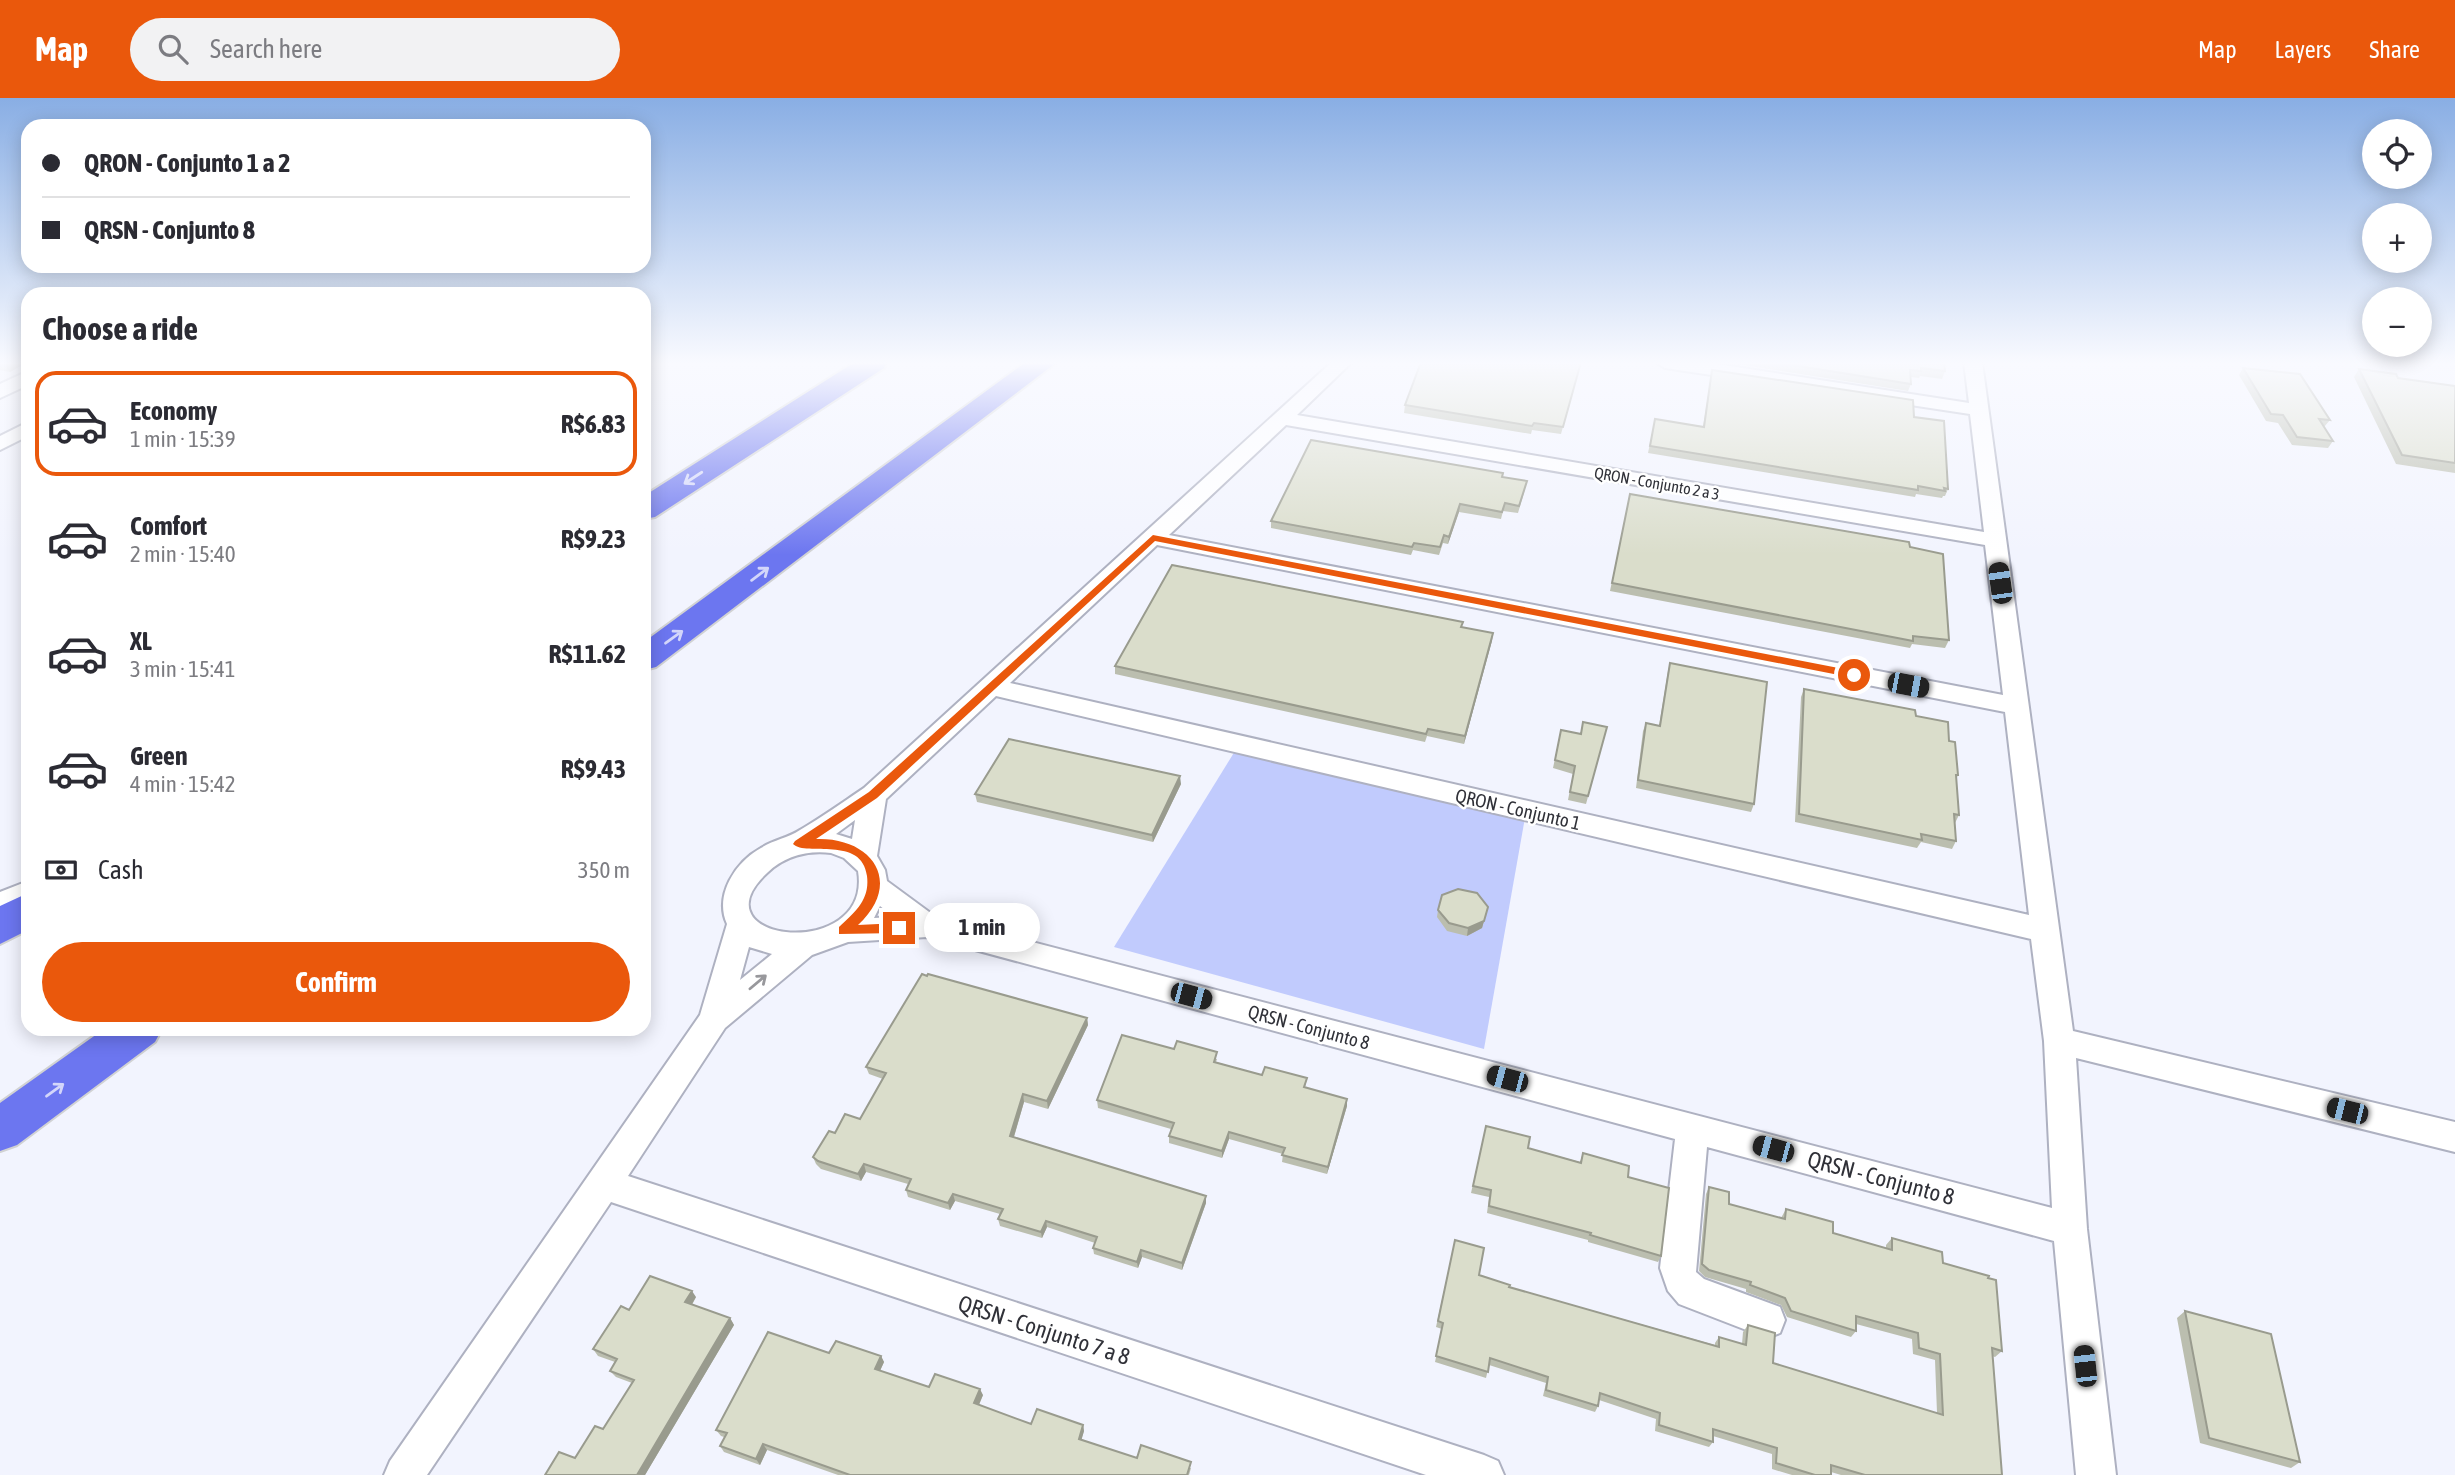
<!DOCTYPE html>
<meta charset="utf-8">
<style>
:root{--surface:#fff;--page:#f2f2f3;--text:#2b2b33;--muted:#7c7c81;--line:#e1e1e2;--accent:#ea580c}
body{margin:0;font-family:"Asap Condensed",sans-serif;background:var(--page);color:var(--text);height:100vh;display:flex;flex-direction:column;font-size:26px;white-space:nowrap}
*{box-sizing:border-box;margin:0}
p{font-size:23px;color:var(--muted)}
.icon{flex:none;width:38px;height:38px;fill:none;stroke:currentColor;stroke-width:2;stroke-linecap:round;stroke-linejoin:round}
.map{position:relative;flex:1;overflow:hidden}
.drawer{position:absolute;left:21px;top:189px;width:630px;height:749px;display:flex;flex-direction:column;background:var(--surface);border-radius:21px;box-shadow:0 4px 18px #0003}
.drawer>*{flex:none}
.banner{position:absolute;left:21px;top:21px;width:630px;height:154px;border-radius:21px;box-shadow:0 4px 18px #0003;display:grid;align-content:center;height:154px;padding:0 21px;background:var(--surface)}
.tools{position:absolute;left:2362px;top:21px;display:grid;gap:14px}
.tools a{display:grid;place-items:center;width:70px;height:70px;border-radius:50%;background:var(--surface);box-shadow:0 4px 18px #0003;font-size:35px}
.end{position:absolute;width:32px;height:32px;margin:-16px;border:9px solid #ea580c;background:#fff;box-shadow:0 0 0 4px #fff}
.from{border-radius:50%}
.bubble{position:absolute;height:49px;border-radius:24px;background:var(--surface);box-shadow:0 4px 18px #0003;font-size:23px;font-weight:700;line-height:49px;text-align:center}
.car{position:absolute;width:21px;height:42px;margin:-21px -10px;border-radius:9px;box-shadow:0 0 5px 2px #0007;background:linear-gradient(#222 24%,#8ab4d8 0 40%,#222 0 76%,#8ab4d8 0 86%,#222 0)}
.banner b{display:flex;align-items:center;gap:24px;height:66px;font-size:26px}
.banner b+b{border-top:2px solid var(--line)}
.banner i{width:18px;height:18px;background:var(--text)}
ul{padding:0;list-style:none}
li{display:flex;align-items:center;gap:21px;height:105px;margin:0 14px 10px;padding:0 7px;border:4px solid transparent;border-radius:21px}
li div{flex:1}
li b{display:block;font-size:26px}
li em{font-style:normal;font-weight:700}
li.on{border-color:var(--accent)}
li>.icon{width:63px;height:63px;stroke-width:1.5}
h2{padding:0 21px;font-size:32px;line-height:84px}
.pay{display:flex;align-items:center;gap:18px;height:77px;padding:0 21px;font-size:26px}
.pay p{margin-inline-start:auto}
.cta{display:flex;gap:14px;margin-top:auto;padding:14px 21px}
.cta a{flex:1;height:80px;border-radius:42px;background:var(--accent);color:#fff;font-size:28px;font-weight:700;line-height:80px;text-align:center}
header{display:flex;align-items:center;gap:42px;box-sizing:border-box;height:98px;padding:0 35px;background:var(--accent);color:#fff}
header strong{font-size:33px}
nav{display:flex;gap:38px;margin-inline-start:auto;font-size:24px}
.search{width:490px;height:63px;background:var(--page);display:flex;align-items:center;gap:18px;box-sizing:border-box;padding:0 24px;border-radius:38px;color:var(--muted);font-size:26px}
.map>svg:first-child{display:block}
</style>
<header>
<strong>Map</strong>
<div class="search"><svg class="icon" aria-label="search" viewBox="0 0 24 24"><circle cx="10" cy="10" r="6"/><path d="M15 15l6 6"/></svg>Search here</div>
<nav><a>Map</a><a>Layers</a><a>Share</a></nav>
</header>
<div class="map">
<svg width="2455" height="1377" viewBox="0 0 2455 1377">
<rect width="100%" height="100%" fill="#f2f4fe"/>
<!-- green -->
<path fill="#c1cbfd" d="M1235 653 1526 714 1484 951 1114 849Z"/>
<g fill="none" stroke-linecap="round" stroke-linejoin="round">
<!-- street casing -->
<g stroke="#aeb1c1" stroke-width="4">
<path id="street" d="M1332 264H1352L1297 317 1984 434 1970 316 1665 270 1656 264H1704L1969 305 1964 264H1982L2073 933 2455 1024V1054L2076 960 2087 1131 2116 1377H2076L2054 1143 1707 1049 1696 1174 1704 1181 1780 1209 1785 1222 1780 1235 1767 1240 1679 1206 1668 1193 1660 1170 1675 1041 927 839 848 844 812 857 725 930 628 1078 1484 1357 1498 1363 1504 1377H1426L611 1104 427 1377H384L390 1363 700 917 727 826C714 798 735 764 761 750 773 742 788 740 800 732 822 719 843 704 864 690ZM1286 327 1985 447 2003 597 1169 437ZM1157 447 2005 614 2029 817 1010 585ZM996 598 2031 841 2044 943 2052 1110 936 819 887 783 885 772 877 758 886 701ZM855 722 852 741 836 736ZM831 755 844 760 858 773C873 864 692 845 767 775 784 758 808 752 831 755ZM880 808 894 819 874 820ZM749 849 772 856 740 882Z
M28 273V287L0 300V286Z
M28 324V338L0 352V338Z
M28 783V806L0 817V794Z"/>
</g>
<!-- highway casing -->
<g stroke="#d1d2d3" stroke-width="4">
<path id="highway" d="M855 264H887L884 270 655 419 644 421V398Z
M1026 264H1057L656 569 644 572V544Z
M28 795V832L0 846V808Z
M104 931H162L155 944 17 1047 0 1053V1005Z"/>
</g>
<!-- street -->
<use href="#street" fill="#fff" fill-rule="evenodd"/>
<!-- highway -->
<use href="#highway" fill="#6c76f0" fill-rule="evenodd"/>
</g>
<!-- wall -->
<path fill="#bbbeaf" d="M0 264H27L10 274 0 272Z
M1421 264H1581L1561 336 1532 332 1531 336 1404 315 1405 307Z
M1724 264H1944L1945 273 1942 281 1920 278 1919 280 1911 279V286L1908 293Z
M2243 270 2330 322 2324 329 2333 343 2328 350 2292 347 2278 325 2266 323 2239 277Z
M2359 271 2398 280 2455 288V375L2396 366 2354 279Z
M1712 272 1914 319 1948 391 1945 398H1943L1942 400 1916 396 1915 399 1648 355 1655 321 1703 329Z
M1503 375V379L1525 391 1518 415 1503 413 1501 421 1459 414 1448 446 1443 445 1439 457 1413 452 1411 457 1271 430V423Z
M1630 396 1949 542 1945 550 1912 546 1910 550 1610 493Z
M1462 529 1493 535 1464 646 1427 638 1425 644 1115 576V568Z
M1670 565 1754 706 1751 714 1636 690 1643 633 1646 625 1659 628 1668 573Z
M1804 591 1916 618 1949 643 1958 677 1956 681 1959 717 1955 725 1956 743 1952 751 1921 744 1917 750 1795 724 1801 599Z
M1607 629 1586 706 1568 702 1573 676 1553 670 1561 632 1580 636Z
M1181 686 1153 744 977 704 975 696Z
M1488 809 1482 830 1467 838 1447 833 1437 819 1438 812Z
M1087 920 1088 927 1048 1011 1024 1004 1014 1039 1206 1098V1105L1182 1172 1142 1159 1138 1170 1094 1156 1093 1150 1095 1145 1047 1129 1042 1140 1000 1128 998 1121 1000 1116 955 1103 950 1112 908 1099 906 1092 908 1086 866 1074 861 1083 821 1071 816 1066 813 1059 835 1035 860 1021 883 981 869 976 866 969Z
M1174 951 1217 961 1216 964 1262 977 1307 980 1305 990 1347 1001V1008L1327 1076 1282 1064 1283 1056 1229 1041 1222 1060 1169 1045V1038L1171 1031 1098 1010 1097 1002Z
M1486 1028 1528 1050 1580 1064 1583 1055 1628 1079 1661 1158 1658 1164 1588 1144V1142L1487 1115 1489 1099 1471 1095Z
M1709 1089 1729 1106 1781 1120 1786 1111 1833 1135 1886 1150V1147L1892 1140 1943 1165 1988 1180 2002 1253 1995 1259 1992 1258 2002 1377H1841L1831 1374V1377H1792L1772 1371V1356L1713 1338V1344L1709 1349 1655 1333 1656 1321 1599 1302 1598 1308 1595 1314 1543 1298 1546 1285 1489 1267 1486 1280 1435 1264 1442 1231 1436 1229 1455 1142 1479 1177 1509 1189 1715 1247V1245L1719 1239 1742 1246 1743 1234 1748 1227 1773 1265 1937 1315 1935 1262 1913 1256 1912 1241 1856 1226V1233L1851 1239 1787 1219 1781 1207 1746 1194V1191L1705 1179 1699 1173 1706 1096Z
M696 1199 692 1207 730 1220 734 1227 645 1377H545L575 1360 603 1331 632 1285 616 1279 610 1273 615 1264 598 1258 593 1251 629 1212Z
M2185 1213 2300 1364 2291 1370 2200 1345 2177 1220Z
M829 1255 881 1258 884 1264 880 1273 929 1289 983 1297 979 1307 1031 1326 1083 1327 1084 1333 1081 1342 1137 1360 1191 1370 1189 1377H838L767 1352 760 1367 724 1354 720 1348 724 1339 721 1338 716 1332Z"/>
<!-- shaded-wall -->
<path fill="#999b8e" d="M3 264H27L10 274Z
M1460 406 1459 414 1448 446 1449 439Z
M1493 535 1492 543 1464 646 1465 638Z
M1180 678 1181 686 1153 744 1152 737Z
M1488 809 1482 830 1467 838 1468 830Z
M1087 920 1088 927 1048 1011 1047 1003Z
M1023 996 1024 1004 1012 1045 1010 1038Z
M1347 1001V1008L1327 1076 1328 1069Z
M1229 1034V1041L1222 1060V1053Z
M864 1066 866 1074 861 1083 858 1076Z
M953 1096 955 1103 950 1112 948 1105Z
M1206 1098V1105L1182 1172V1165Z
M1046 1123 1047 1129 1042 1140 1041 1134Z
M1141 1152 1142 1159 1138 1170 1137 1164Z
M692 1193 696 1199 689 1211 685 1204Z
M730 1220 734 1227 645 1377H637Z
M881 1258 884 1264 878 1277 875 1271Z
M980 1291 983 1297 977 1311 974 1305Z
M1083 1327 1084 1333 1080 1347 1079 1341Z
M763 1346 767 1352 760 1367 756 1361Z"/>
<!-- building -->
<path fill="#daddcb" stroke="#999b8e" stroke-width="2" d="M1421 264H1581L1563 329 1534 325 1532 328 1405 307Z
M1773 264H1944L1945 273 1921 270V273L1910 272 1911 286Z
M2243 270 2300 276 2330 322 2319 321 2333 343 2297 339 2283 317 2271 316Z
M2359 271 2396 276 2398 280 2455 288V365L2402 357Z
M1712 272 1913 302 1914 319 1944 323 1948 391 1944 390 1945 393 1918 388V392L1650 348 1655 321 1704 329Z
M1311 342 1503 375 1502 379 1527 383 1519 408 1505 405 1502 414 1460 406 1449 439 1444 437 1440 449 1414 445 1412 449 1271 423Z
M1630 396 1909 444 1910 449 1943 456 1949 542 1913 538V543L1612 485Z
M1172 467 1463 524 1461 529 1493 535 1465 638 1428 631 1426 636 1115 568Z
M1670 565 1767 584 1754 706 1638 682 1646 625 1660 628Z
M1804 591 1915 612 1916 618 1948 624 1949 643 1955 644 1958 677H1956L1959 717 1954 716 1956 743 1921 736 1922 742 1799 716Z
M1583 624 1607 629 1588 698 1570 694 1575 668 1555 662 1561 632 1581 636Z
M1009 641 1180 678 1152 737 975 696Z
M1458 791 1477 795 1488 809 1484 823 1468 830 1449 825 1438 812 1442 797Z
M922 876 927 878 928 876 1087 920 1047 1003 1023 996 1010 1038 1206 1098 1182 1165 1141 1152 1137 1164 1093 1150 1097 1139 1046 1123 1041 1134 998 1121 1003 1111 953 1096 948 1105 906 1092 911 1081 864 1066 858 1076 818 1063 813 1059 829 1033 835 1035 845 1016 860 1021 886 975 866 969Z
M1122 937 1174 951 1177 943 1217 954 1214 964 1262 977 1265 969 1307 980 1304 989 1347 1001 1328 1069 1282 1057 1285 1050 1229 1034 1222 1053 1169 1038 1174 1025 1097 1002Z
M1486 1028 1530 1039 1528 1050 1581 1065 1583 1055 1629 1068 1628 1079 1669 1090 1661 1158 1590 1137 1591 1135 1489 1108 1491 1092 1473 1088Z
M1709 1089 1729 1094V1106L1785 1121 1786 1111 1833 1124V1135L1892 1152V1140L1942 1154 1943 1165 1989 1178 1988 1180 1996 1182 2002 1253 1992 1250 2002 1377H1865L1831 1367V1377H1815L1776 1365 1777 1350 1713 1331V1344L1659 1327 1660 1315 1600 1295 1598 1308 1546 1292 1548 1279 1490 1260 1488 1274 1436 1258 1443 1225 1438 1223 1455 1142 1484 1150 1479 1177 1510 1187 1509 1189 1719 1249V1239L1746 1247 1748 1227 1775 1235 1773 1265 1943 1317 1940 1256 1919 1250 1918 1235 1856 1218V1233L1791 1213 1785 1200 1750 1187 1751 1184 1709 1172 1702 1166Z
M650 1178 692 1193 685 1204 730 1220 637 1377H545L559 1354 575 1360 595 1328 603 1331 634 1282 610 1273 617 1261 593 1251 621 1208 629 1212Z
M2185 1213 2271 1236 2300 1364 2209 1340Z
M768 1234 829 1255 836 1243 881 1258 875 1271 929 1289 935 1276 980 1291 974 1305 1031 1326 1037 1311 1083 1327 1079 1341 1137 1360 1141 1347 1191 1364 1187 1377H850L763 1346 756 1361 720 1348 727 1335 716 1332Z"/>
<!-- one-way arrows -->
<defs><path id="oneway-shaft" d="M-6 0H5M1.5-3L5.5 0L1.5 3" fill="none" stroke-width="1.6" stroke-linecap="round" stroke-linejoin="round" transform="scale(1.75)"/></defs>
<g stroke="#d3d6fa">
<use href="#oneway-shaft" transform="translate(693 380) rotate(147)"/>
<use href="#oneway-shaft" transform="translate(760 476) rotate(-37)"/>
<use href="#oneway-shaft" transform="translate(674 539) rotate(-36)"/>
<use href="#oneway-shaft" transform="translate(55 992) rotate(-36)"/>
</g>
<use stroke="#98989c" href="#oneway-shaft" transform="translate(758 884) rotate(-40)"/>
<!-- sky -->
<linearGradient id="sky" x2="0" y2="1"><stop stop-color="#89aee4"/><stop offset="0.58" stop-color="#f9faff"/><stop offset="1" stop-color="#f9faff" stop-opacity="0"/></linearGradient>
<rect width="2455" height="457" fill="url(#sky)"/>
<!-- route -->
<path fill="#ea580c" d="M1153 437 1854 573 1859 577 1854 580 1155 443 877 700 816 741C872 739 904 784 858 827L899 825 905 830 899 835 839 836V829C855 814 870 802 867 778 862 737 806 759 793 746L795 743 869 694Z"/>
<g text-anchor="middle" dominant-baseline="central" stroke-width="5" stroke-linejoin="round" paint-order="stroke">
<!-- far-street labels -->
<g font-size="16" fill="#303138" stroke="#fff">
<text transform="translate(1657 385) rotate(10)">QRON - Conjunto 2 a 3</text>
</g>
<!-- street labels -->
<g font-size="19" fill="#303138" stroke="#fff">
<text transform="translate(1518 711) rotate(13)">QRON - Conjunto 1</text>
<text transform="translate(1309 929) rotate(15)">QRSN - Conjunto 8</text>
</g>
<!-- near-street labels -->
<g font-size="23" fill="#303138" stroke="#fff">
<text transform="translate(1881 1080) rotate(15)">QRSN - Conjunto 8</text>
<text transform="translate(1044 1232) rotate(18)">QRSN - Conjunto 7 a 8</text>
</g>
</g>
</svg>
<div class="tools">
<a><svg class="icon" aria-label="locate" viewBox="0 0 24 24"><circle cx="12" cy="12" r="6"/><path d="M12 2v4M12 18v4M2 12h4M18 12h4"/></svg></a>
<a>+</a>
<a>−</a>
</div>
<i class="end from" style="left:1854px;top:577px"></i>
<i class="end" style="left:899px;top:830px"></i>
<div class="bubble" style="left:924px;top:805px;width:116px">1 min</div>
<i class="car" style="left:2000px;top:485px;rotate:352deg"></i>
<i class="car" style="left:1908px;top:587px;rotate:101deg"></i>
<i class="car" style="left:1191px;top:898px;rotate:105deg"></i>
<i class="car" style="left:1507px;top:981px;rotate:285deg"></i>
<i class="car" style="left:2347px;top:1013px;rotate:284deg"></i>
<i class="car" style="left:1773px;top:1051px;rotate:285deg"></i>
<i class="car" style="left:2085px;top:1268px;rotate:354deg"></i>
<div class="banner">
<b><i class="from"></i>QRON - Conjunto 1 a 2</b>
<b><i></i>QRSN - Conjunto 8</b>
</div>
<section class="drawer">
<h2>Choose a ride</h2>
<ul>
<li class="on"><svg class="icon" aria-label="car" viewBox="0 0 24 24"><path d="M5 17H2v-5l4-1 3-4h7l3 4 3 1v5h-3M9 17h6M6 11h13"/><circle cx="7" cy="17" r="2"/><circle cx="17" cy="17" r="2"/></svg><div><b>Economy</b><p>1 min · 15:39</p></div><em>R$6.83</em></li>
<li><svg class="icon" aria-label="car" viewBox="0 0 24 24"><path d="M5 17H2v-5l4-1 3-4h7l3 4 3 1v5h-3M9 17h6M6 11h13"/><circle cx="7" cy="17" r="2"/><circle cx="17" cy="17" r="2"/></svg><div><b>Comfort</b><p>2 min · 15:40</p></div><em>R$9.23</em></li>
<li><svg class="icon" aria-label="car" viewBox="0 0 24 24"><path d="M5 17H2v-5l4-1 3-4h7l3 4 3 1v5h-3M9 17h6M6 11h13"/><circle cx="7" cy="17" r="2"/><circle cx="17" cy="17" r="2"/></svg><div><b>XL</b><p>3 min · 15:41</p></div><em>R$11.62</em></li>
<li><svg class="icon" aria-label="car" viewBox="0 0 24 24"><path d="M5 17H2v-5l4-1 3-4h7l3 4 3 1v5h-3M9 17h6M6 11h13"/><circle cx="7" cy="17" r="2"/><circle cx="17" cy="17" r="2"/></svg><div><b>Green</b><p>4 min · 15:42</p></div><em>R$9.43</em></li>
</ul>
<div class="pay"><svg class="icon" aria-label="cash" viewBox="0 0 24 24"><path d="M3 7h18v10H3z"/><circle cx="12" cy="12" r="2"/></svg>Cash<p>350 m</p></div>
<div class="cta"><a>Confirm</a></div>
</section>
</div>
